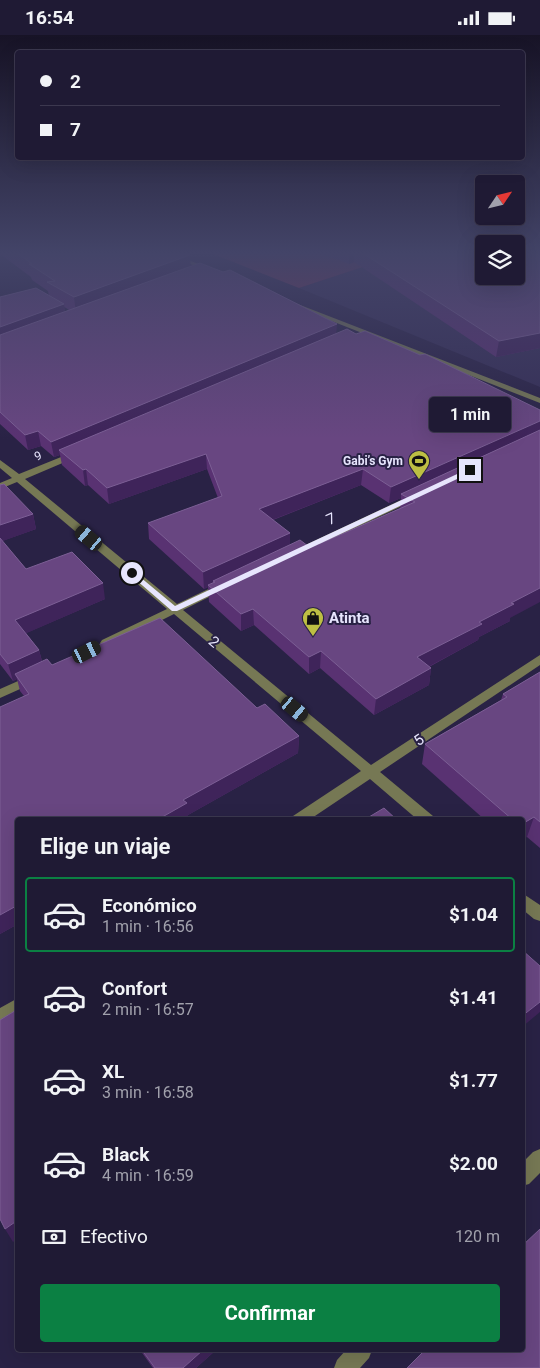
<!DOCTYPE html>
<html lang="es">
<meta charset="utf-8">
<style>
:root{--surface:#1f1a34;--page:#2c2740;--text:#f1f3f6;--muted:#a1a1ac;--line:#3c384f;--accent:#0b8043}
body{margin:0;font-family:Roboto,sans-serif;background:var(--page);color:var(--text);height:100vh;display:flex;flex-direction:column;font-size:19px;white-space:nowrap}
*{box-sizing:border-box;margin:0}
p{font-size:16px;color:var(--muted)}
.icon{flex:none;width:28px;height:28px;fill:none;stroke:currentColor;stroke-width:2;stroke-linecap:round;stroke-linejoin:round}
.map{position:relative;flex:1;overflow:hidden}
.panel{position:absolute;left:15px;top:782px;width:510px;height:535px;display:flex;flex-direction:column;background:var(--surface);border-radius:5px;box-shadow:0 5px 20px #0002,0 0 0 1px var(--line)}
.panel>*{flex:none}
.banner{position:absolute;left:15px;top:15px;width:510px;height:110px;border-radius:5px;box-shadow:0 5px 20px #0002,0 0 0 1px var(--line);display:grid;align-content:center;height:110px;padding:0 25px;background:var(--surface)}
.needle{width:32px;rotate:55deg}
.controls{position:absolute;left:475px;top:140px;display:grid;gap:10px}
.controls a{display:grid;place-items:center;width:50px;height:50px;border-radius:5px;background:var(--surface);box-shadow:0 5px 20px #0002,0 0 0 1px var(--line);font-size:25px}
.end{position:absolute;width:22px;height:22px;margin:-11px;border:6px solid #e7e5fd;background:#111;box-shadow:0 0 0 2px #111}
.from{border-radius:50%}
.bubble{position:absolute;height:35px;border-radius:5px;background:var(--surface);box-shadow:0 5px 20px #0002,0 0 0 1px var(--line);font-size:16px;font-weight:700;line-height:35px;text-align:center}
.car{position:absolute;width:15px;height:30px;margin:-15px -8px;border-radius:6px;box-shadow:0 0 4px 1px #0007;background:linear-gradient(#222 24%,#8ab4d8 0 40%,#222 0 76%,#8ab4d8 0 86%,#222 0)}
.banner b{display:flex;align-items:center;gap:18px;height:48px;font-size:19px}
.banner b+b{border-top:1px solid var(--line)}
.banner i{width:12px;height:12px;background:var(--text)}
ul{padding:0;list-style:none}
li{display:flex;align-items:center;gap:15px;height:75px;margin:0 10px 8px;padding:0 15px;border:2px solid transparent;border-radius:5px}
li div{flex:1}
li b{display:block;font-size:19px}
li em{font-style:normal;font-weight:700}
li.current{border-color:var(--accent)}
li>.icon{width:45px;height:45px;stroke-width:1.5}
h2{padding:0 25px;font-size:22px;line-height:60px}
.pay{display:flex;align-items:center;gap:12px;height:55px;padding:0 25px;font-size:19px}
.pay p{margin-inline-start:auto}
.cta{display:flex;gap:10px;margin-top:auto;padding:10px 25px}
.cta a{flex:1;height:58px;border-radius:5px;background:var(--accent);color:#fff;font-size:20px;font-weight:700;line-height:58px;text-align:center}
.status{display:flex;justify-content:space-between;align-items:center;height:35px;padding:0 25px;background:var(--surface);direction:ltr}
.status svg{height:14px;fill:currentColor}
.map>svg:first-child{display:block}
</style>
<div class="status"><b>16:54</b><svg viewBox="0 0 49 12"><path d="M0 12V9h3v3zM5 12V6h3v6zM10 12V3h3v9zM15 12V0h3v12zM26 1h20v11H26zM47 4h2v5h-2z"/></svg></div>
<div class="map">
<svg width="540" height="1333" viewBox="0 0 540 1333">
<rect width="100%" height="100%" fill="#292245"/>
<!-- built -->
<path fill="#352e56" d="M516 217H540V352L299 253 372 229 484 241H516Z"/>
<!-- green -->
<path fill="#783557" d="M208 217H385L372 229 299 253Z"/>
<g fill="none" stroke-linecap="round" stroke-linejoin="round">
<!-- minor -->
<path fill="#767854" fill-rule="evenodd" d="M160 217H169L213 235 208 236Z
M291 268H295L540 363V368L291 270Z
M76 416 79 417V421L25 444 177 569 219 549H227L228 551 227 553 183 575 371 730 540 620V630L380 737 433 781 435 785H418L370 744 309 785H291L293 781 361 736 174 579 110 611H102L100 608 102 605 167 574 17 447 0 454V448L12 443 0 433V425L19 439Z
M416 458 421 461 419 463 306 516H298L297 514Z
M34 639 40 643 38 646 0 663V654Z
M522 858 540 870V886L534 884 522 874Z
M18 963V981L0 990V973Z
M540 1114V1138L529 1149 522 1151V1128L533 1117Z
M346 1315H372L369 1323 360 1333H334L337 1325Z"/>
</g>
<!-- wall -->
<path fill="#593272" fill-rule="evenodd" d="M0 217H182L190 231 336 299 510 583V586L479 602 478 605 429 632 431 633 429 650 374 680 320 633 309 639 254 590 241 596 209 567 208 552 204 554 149 504 148 488 218 463 207 434 109 469 88 450 85 451 62 430 60 420 54 422 41 411 28 415 0 389V262L49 261 48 256 32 245 31 242 0 219ZM64 272 66 273 69 275 65 277ZM361 450 389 468 401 463 400 474 319 509 308 511 290 510V498L273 485Z
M316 217H484L540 221V313L496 322 354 227 349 229Z
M0 450 33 479 36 494 2 506 26 534 105 564 26 598 39 615 42 626 52 630 257 673 299 701 298 718 188 780V785H18V889L0 899 24 661 20 656 17 644 13 646 0 629Z
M540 637V813L527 802 522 785H485L422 729 425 709 501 665 503 659Z
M140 1315H216L196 1333H153Z"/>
<!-- shaded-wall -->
<path fill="#3f245a" d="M349 217H354V227L349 229Z
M190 220 191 236 76 279 74 262Z
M64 269 66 283 0 307V292Z
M337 289 336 303 59 415 60 420 54 422 51 407Z
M540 298V313L496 322 499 306Z
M540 386V400L401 459V463L389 468 391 452Z
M38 396 41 411 28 415 25 400Z
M206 419 207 434 109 469 107 453Z
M86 434 88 450 85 451 83 435Z
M363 434 361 450 259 490V474Z
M33 479 36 494 0 507V490Z
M290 498V514L215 547 213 546V550H208V552L204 554 203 537Z
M103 548 105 564 20 601 15 585Z
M540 550V567L510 583V586L479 602 478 605 415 639 417 622 479 587Z
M253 574 254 590 241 596V579Z
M39 615 43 631 15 639 17 644 13 646 8 629Z
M321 616 320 633 309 639V622Z
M431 633 429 650 374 680 376 664Z
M299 701 298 718 188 780V785H157L183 765Z
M534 782 527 802 522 805V789Z
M18 870V889L0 899V880Z
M540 967V977L522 992V981Z
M18 1185V1203L13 1207 5 1194Z
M203 1315H216L196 1333H183Z"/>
<!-- building -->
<path fill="#684681" stroke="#7c5f95" d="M16 217H182L190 220 74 262 47 247 55 246 29 229H32Z
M361 217H484V241H516V217H533L540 221V298L499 306Z
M200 228 223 237 230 235 337 289 51 407 38 396 25 400 0 377V300Z
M36 253 64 269 0 292V262Z
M347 294 356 299 365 296 420 320 425 319 540 375V386L391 452 363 434 259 474 290 498 203 537 148 488 222 461 206 419 107 453 86 434 83 435 59 415Z
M540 395V553L511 568 514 569 479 587 482 589 417 622 431 633 376 664 321 616 309 622 253 574 241 579 208 550 215 547 213 546 300 505 308 511 317 507 319 509 415 467 401 459Z
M4 449 33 479 0 490V450Z
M0 503 26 534 72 517 103 548 15 585 39 615 8 629 0 619Z
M160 583 257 673 265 669 299 701 183 765 187 768 157 785H18V870L0 880V672L29 659 15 639 47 624 52 630Z
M540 637V787L534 782 522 789V785H513L425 709 507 662 503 659Z
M384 773 397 785H364Z
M522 915 540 931V967L522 981Z
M18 974V1185L5 1194 0 1184V985Z
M540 1194V1333H407L425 1315H522V1211Z
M142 1315H203L183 1333H155Z"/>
<!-- sky -->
<linearGradient id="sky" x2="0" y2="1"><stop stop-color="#171326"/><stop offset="0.54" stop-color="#434468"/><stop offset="1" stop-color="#434468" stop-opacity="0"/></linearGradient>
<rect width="540" height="404" fill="url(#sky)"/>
<!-- route -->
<path fill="#e7e5fd" d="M470 433 472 437 177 576H172L128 538 134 537 175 571Z"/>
<!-- icons -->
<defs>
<g id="stadium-pin" transform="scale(1.125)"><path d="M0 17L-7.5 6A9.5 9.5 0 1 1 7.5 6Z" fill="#bdbf43" stroke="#292245"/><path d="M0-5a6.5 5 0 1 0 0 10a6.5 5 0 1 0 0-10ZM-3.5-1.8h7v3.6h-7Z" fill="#111"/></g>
<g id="shop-pin" transform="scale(1.125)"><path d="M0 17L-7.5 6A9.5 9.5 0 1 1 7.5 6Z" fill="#bdbf43" stroke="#292245"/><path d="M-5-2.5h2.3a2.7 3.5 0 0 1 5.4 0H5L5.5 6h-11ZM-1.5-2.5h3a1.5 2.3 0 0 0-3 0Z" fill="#111"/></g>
</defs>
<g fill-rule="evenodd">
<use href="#stadium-pin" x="419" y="426"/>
<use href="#shop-pin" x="313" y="583"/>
</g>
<g text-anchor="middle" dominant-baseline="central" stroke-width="4" stroke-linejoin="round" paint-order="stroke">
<!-- far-street labels -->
<g font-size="12" fill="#e7e5fd" stroke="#292245">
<text transform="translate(38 421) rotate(-23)">9</text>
</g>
<!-- far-poi labels -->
<g font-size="12" font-weight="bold" fill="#e7e5fd" stroke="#292245" text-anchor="end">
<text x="403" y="426">Gabi’s Gym</text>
</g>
<!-- street labels -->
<g font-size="15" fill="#e7e5fd" stroke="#292245">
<text transform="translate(331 484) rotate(-25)">7</text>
<text transform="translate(214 607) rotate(40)">2</text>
<text transform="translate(419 705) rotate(-34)">5</text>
</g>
<!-- poi labels -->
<g font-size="15" font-weight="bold" fill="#e7e5fd" stroke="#292245" text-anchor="start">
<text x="329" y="583">Atinta</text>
</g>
</g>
</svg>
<div class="controls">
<a><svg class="needle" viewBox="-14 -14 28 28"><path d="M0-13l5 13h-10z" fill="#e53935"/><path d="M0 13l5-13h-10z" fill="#a1a1ac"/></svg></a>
<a><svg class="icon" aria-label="layers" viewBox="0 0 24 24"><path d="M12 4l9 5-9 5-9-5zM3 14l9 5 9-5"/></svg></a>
</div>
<i class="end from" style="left:132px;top:538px"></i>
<i class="end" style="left:470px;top:435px"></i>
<div class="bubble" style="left:429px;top:362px;width:82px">1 min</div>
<i class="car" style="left:89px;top:503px;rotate:310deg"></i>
<i class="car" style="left:87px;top:617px;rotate:64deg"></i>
<i class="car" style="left:295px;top:674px;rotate:130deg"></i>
<div class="banner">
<b><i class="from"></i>2</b>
<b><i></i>7</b>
</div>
<section class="panel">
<h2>Elige un viaje</h2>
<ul>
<li class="current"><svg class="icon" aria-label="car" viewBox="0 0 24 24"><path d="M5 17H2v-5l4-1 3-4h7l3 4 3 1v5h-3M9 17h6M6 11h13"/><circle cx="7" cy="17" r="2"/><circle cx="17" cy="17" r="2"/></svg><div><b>Económico</b><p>1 min · 16:56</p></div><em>$1.04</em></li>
<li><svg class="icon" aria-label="car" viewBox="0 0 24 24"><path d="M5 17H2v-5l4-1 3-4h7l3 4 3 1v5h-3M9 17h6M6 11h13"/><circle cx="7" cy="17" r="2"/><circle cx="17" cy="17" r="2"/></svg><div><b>Confort</b><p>2 min · 16:57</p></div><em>$1.41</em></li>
<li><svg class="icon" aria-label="car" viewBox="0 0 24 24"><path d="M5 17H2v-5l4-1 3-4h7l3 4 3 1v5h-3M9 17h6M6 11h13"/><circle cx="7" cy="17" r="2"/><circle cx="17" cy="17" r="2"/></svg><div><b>XL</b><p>3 min · 16:58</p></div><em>$1.77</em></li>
<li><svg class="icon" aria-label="car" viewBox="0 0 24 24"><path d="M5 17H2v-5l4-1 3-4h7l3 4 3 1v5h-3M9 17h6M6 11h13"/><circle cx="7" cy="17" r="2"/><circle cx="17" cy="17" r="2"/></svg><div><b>Black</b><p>4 min · 16:59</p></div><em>$2.00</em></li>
</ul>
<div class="pay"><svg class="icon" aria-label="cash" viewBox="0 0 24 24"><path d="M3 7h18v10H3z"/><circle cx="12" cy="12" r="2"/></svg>Efectivo<p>120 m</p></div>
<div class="cta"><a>Confirmar</a></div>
</section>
</div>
